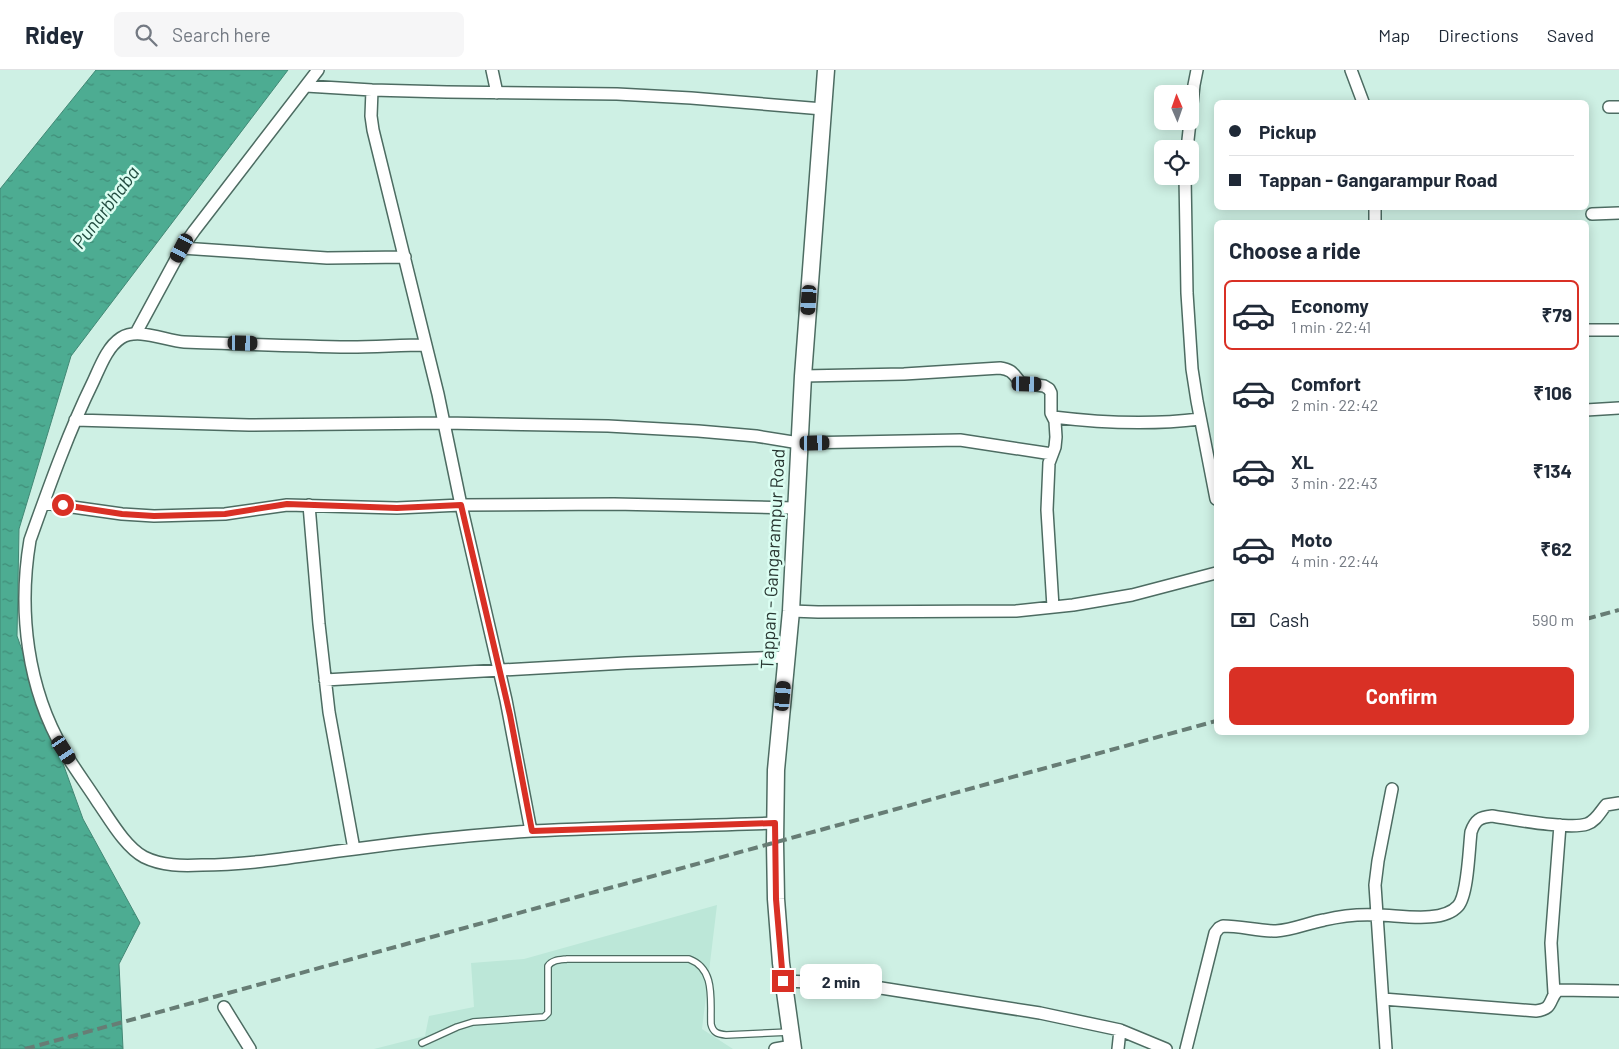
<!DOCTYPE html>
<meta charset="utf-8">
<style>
:root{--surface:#fff;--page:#f6f6f7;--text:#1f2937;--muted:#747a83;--line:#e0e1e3;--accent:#d93025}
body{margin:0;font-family:Barlow,sans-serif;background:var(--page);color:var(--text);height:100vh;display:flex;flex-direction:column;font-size:19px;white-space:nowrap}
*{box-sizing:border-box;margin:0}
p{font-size:16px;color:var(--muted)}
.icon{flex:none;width:28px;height:28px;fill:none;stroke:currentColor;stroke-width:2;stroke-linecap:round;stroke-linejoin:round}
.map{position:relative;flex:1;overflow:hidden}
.details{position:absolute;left:1214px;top:150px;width:375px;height:515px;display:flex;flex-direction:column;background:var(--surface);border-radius:8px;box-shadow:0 2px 12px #0003}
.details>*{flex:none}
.banner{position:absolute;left:1214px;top:30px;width:375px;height:110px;border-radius:8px;box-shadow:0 2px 12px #0003;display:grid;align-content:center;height:110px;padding:0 15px;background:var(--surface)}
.needle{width:32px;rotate:358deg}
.fabs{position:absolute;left:1154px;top:15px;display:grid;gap:10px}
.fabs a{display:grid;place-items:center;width:45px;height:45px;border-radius:8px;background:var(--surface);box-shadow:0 2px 12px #0003;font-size:25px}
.end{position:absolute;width:22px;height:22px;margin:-11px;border:6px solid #d93025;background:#fff;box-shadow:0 0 0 2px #fff}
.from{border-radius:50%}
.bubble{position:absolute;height:35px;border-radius:8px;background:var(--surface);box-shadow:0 2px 12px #0003;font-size:16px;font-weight:700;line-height:35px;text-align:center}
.car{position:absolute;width:15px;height:30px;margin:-15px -8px;border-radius:6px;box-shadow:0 0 4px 1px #0007;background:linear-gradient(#222 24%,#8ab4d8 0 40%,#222 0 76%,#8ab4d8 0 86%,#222 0)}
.banner b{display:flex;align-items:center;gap:18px;height:48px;font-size:19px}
.banner b+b{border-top:1px solid var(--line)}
.banner i{width:12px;height:12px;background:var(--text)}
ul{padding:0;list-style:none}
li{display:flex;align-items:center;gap:15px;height:70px;margin:0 10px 8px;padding:0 5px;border:2px solid transparent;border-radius:8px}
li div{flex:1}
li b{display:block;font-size:19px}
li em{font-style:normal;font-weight:700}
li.current{border-color:var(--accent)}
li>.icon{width:45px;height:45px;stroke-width:1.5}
h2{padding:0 15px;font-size:22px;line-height:60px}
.pay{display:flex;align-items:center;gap:12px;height:55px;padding:0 15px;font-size:19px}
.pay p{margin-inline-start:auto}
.cta{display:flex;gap:10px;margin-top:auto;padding:10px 15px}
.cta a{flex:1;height:58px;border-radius:8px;background:var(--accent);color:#fff;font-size:20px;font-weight:700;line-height:58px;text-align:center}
header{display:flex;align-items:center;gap:30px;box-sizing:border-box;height:70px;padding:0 25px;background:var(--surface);border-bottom:1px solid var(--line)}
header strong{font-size:24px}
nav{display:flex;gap:28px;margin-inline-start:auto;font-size:18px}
.search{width:350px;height:45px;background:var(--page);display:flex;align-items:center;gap:12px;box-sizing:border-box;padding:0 18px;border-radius:8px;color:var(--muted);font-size:19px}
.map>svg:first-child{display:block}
</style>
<header>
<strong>Ridey</strong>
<div class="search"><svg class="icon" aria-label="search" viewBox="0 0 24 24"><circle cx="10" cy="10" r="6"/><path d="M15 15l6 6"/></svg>Search here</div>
<nav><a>Map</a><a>Directions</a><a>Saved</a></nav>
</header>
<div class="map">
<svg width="1619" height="979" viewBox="0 0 1619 979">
<defs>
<pattern id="water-ripples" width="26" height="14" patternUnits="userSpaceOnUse" patternTransform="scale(1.25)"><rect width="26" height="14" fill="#4dac92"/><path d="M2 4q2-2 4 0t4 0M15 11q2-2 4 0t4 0" fill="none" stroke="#408d78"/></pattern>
</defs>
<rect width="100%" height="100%" fill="#cef0e4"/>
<!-- built -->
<path fill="#bce7d8" d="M717 835 702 959 733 979H374L425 966 429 946 474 937 471 893 524 889Z"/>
<!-- water -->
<path fill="url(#water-ripples)" stroke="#428875" d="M96 0H288L71 286 19 459 17 566 83 749 140 853 119 894 123 979H0V119Z"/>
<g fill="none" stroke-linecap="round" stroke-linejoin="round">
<!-- lane casing -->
<g stroke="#4d6c62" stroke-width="8">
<path id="lane" d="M422 973 457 957 473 952 544 947 548 943V896C552 890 559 890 567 889H689C716 899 710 930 711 954 713 963 718 964 726 965L790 962"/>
</g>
<!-- street casing -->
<g stroke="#4d6c62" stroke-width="14">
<path id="street" d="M492 0 497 23
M1351 0 1363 32
M306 16 372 20 447 22 617 24 691 28 823 39
M372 20 371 46 373 60 438 324 461 435 506 630 531 761
M1609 37H1619
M1187 79 1194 15 1197 0
M1185 106 1187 223 1192 299 1197 331 1216 429
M1375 138V152
M1592 144 1619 143
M182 178 327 188 405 187
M1586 260H1619
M136 263 182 178 194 161 318 0
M426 275C401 275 376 277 350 277 295 276 239 274 184 272 166 271 138 257 121 268 107 277 100 297 93 312 68 363 49 417 30 470 18 541 27 618 64 681 74 698 86 714 97 731 109 748 125 777 144 787 162 796 183 796 202 795 254 795 304 785 355 779 414 771 473 765 532 761 613 757 694 756 775 753
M803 306 904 304 1000 298C1013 300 1013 304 1021 313L1044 316 1049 319 1051 323V343L1055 351 1056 367 1055 377 1049 393 1047 440 1053 537
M1586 340 1619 338
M1053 347C1102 353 1151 355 1200 349
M75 350 249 355 444 353 608 356 698 361 756 366 799 373 960 370 1052 384
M44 433 122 444 154 446 225 444 287 435 397 438 461 435 614 434 795 438
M309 435 319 554 329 642 354 779
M791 541 818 542 1016 541 1073 535 1132 525 1216 503
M325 610 626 593 787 587
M783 911 837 913 881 918 1040 943 1120 960 1166 979
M1554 923 1551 873 1560 755
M1383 929 1536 941C1554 939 1548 930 1558 920L1619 921
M224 937 250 979
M775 979 792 976
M1118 979 1120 960
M1186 979 1215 863 1219 858 1223 856C1241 856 1258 861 1276 861 1293 860 1308 853 1324 850 1341 846 1360 844 1377 845 1399 845 1442 854 1458 836 1468 825 1469 778 1471 762 1475 750 1480 747 1492 746 1512 749 1570 760 1587 754 1596 751 1600 742 1606 735L1619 733
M1386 979 1375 815 1378 791 1392 719"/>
</g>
<!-- secondary casing -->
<g stroke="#4d6c62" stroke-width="19">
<path id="secondary" d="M793 979 781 893 776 829 775 773 776 700 791 541 803 306 826 0"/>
</g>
<!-- lane -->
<use href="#lane" stroke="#fff" stroke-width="5.5"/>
<!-- street -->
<use href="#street" stroke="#fff" stroke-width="11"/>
<!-- secondary -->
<use href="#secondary" stroke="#fff" stroke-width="16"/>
<!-- rail -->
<path stroke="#677d75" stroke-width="4" stroke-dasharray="10 5" stroke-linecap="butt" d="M1586 549 1619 540
M25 979 1216 651"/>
</g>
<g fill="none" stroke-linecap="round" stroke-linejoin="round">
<!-- route -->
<path stroke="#d93025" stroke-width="6" d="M63 435 122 444 154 446 225 444 287 434 397 438 461 435 510 645 532 761 775 753 776 829 783 911"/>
</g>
<g text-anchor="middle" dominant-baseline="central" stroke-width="5" stroke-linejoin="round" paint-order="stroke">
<!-- street labels -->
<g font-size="18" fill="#273530" stroke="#dbfef2">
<text transform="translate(772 489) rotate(-87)">Tappan - Gangarampur Road</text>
</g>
<!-- water labels -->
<g font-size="19" font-style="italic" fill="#234d41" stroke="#dbfef2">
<text transform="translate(105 137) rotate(-53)">Punarbhaba</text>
</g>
</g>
</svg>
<div class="fabs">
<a><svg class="needle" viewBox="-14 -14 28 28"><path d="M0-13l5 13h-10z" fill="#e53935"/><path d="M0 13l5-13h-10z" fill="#747a83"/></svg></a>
<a><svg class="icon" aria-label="locate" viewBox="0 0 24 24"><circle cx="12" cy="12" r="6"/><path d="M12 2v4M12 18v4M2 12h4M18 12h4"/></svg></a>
</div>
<i class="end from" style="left:63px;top:435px"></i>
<i class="end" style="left:783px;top:911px"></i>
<div class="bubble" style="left:800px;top:894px;width:82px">2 min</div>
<i class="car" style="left:182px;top:178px;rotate:208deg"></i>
<i class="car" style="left:809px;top:230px;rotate:184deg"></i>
<i class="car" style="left:243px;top:273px;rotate:91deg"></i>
<i class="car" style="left:1027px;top:314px;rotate:91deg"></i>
<i class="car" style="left:815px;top:373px;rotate:89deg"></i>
<i class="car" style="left:783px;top:626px;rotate:5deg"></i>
<i class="car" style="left:64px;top:680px;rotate:147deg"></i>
<div class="banner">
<b><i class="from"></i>Pickup</b>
<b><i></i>Tappan - Gangarampur Road</b>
</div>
<section class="details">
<h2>Choose a ride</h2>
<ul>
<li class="current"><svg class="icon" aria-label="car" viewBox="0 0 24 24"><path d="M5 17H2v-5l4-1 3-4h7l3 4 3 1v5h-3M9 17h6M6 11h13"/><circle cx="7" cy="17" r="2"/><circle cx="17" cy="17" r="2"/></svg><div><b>Economy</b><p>1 min · 22:41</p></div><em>₹79</em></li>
<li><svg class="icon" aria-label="car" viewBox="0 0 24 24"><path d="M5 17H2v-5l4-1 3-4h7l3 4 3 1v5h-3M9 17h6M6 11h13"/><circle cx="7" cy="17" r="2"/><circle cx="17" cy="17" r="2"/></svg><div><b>Comfort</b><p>2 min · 22:42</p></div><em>₹106</em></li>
<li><svg class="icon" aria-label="car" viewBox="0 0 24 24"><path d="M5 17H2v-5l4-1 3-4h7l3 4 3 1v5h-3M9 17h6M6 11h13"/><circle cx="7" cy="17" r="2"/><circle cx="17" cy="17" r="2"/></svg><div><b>XL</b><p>3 min · 22:43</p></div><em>₹134</em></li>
<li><svg class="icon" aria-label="car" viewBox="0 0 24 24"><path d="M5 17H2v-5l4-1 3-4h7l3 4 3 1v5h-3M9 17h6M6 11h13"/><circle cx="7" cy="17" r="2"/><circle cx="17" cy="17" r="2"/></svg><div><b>Moto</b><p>4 min · 22:44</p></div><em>₹62</em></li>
</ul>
<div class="pay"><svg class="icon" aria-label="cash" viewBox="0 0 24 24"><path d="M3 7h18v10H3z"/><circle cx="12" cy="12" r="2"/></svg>Cash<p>590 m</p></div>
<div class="cta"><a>Confirm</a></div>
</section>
</div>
